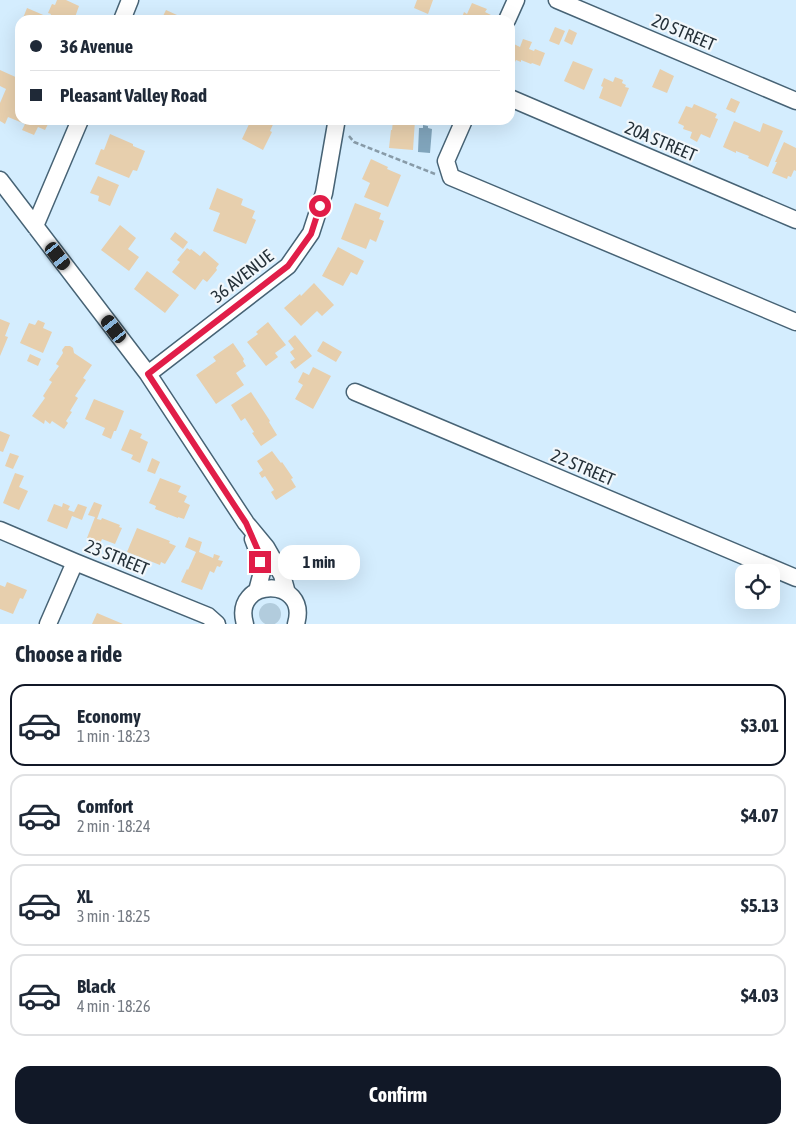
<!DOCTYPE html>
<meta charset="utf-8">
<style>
:root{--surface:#fff;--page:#f6f6f7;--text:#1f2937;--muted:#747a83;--line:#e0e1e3;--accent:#111827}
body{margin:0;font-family:"Asap Condensed",sans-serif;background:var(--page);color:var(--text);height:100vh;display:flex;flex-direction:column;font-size:19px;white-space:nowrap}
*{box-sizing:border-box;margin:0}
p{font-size:16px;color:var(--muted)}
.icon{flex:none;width:28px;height:28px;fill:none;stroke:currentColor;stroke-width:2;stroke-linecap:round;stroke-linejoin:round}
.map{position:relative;height:624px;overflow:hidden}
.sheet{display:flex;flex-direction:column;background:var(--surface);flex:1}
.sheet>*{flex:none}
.banner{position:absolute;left:15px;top:15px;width:500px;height:110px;border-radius:15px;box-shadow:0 5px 20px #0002;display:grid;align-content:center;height:110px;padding:0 15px;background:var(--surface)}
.buttons{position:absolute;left:735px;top:564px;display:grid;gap:10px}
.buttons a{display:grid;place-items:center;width:45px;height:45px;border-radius:10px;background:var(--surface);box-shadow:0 5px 20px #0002;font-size:25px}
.end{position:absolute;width:22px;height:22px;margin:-11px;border:6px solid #e11d48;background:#fff;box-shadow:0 0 0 2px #fff}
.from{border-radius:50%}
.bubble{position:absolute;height:35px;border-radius:15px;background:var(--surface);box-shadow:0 5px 20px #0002;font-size:16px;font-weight:700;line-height:35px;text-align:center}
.car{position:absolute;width:15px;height:30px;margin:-15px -8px;border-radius:6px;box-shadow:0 0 4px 1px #0007;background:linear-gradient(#222 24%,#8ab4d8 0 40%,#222 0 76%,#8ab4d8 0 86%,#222 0)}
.banner b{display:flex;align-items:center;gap:18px;height:48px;font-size:19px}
.banner b+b{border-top:1px solid var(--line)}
.banner i{width:12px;height:12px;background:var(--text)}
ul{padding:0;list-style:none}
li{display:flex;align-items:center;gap:15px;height:82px;margin:0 10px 8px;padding:0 5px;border:2px solid var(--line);border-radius:15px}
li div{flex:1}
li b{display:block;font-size:19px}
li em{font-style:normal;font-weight:700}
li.selected{border-color:var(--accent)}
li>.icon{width:45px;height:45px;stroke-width:1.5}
h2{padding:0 15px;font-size:22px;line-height:60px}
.action{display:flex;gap:10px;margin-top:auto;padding:10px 15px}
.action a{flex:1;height:58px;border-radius:15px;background:var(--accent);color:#fff;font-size:20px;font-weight:700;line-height:58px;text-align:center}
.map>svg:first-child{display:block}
</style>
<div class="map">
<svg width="796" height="624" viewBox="0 0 796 624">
<rect width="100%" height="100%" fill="#d4edfe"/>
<!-- green -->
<path fill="#b2ccdd" d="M259 614a11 11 0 1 1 22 0a11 11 0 1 1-22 0Z"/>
<!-- water -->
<path fill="#80a4bb" d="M423 125 428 126V128L432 129 430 153 418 152 419 128H423Z"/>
<!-- building -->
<path fill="#e7cfad" d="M57 0H66L79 6 74 20H49L51 14 48 13 52 4 55 5Z
M417 0H433L428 14 414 8Z
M472 3 487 9 485 12 495 17 494 20H461L464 12 467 14Z
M27 8 48 17 46 20H28L23 18Z
M166 10 188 20H161Z
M555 27 565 31 559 45 549 41Z
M569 29 577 33 572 45 564 41Z
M523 39 532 42 529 49 534 51 535 49 545 53 540 66 532 63 531 64 521 60V62L516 60 515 62 510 60V42L520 47Z
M573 61 593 69 584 90 564 81Z
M660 69 674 76 667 93 652 87Z
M0 70 20 79V85L16 95 20 97V120H50L45 130 38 127 34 135 22 130 25 124 8 117 5 124 0 121V103L6 89 0 86Z
M615 77 623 80 622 83 626 85 625 87 629 88 621 107 599 98 603 87 601 86 604 78 613 82Z
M731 98 740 102 735 113 726 109Z
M694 104 717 114 715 118 718 119 710 138 701 134 697 142 690 138 692 132 683 129 684 126 678 123 686 106 692 108Z
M251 120H275L270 131 272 132 263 150 242 139Z
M393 120H415L413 150 389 148 391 130H392Z
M734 121 760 132 763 123 783 131 768 167 748 158 749 156 736 151V153L723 147Z
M110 134 133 144V146L145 151 137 171 133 170 129 178 95 164 101 149 104 150Z
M784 142 796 148V171L794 170 791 177 788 176 787 179 772 173 777 162H775Z
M371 159 388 167 387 169 401 175 388 207 364 197 370 183 362 179Z
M98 176 119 185 110 206 98 201 99 196 90 193Z
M217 188 243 199 241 205 255 211 252 218 256 220 246 244 213 231 220 213 209 209Z
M355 203 381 213 379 219 384 221 376 242 370 239 366 249 341 239Z
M120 225 136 238 128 249 139 257 129 271 101 250Z
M175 232 188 242 183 249 170 239Z
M338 247 364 261 357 275 351 272 343 286 322 276Z
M187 248 190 250 191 249 200 256 204 251 219 264 216 268 217 270 207 282 203 279 195 290 172 272 180 262 177 260Z
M147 271 179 295 165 313 134 289Z
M314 283 334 305 322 316 317 311 301 326 284 308 300 294 301 296Z
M0 319 10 323 5 336 8 337 0 356Z
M38 320 45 323 43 328 52 332 43 353 20 343 29 323 35 325Z
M268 322 286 345 275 353 278 357 266 366 247 342 258 334 256 332Z
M295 335 312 356 295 369 290 362 295 359 290 352 294 349 288 341Z
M323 341 342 352 336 362 317 351Z
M233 343 244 359 243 361 246 366 236 373 244 385 216 404 196 375 216 361 213 357Z
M65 346H70L73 348 74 353 92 365 83 378 86 380 75 396 78 398 70 411 72 412 66 421 68 423 64 429 52 421 50 424 45 420 44 424 32 416 45 398 43 396 52 382 49 380 59 366 56 364 63 353 62 350Z
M30 354 41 359 38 366 27 361Z
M313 367 331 376 313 409 295 399 303 385 298 382 303 372 309 375Z
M251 392 270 421 269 422 277 435 261 446 252 433 254 432 245 418 241 421 231 405Z
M94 399 124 411 116 431H114L111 439 102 435 105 428 85 419Z
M130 429 142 434 140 438 148 442 140 463 131 459 133 455 121 450Z
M0 431 10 435 3 452 0 451Z
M272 451 281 463 282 462 293 478 291 479 296 487 276 500 271 492 274 490 265 476 262 478 259 473 263 470 257 461Z
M10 453 19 456 13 469 5 466Z
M152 458 160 462 155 474 147 471Z
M15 473 24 476 19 487 28 491 19 510 3 503Z
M160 478 181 486 178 492 187 496 184 502 190 505 184 519 178 517V518L155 509 156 506 149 503Z
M94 502 102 505 97 519 101 520 102 518 120 525 119 527 122 528 115 544 102 539 100 544 87 538 95 517 88 515Z
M63 503 70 506 68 510 74 512 78 504 87 507 82 520 72 516 67 529 47 521 54 504 62 507Z
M137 528 170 541 169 543 176 546 165 564 161 562 160 565 127 552Z
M189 537 202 542 199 552 213 558 214 554 220 556 218 560 223 561 220 567 217 566 214 573 210 571 202 590 181 582 187 569 188 570 196 552 185 547Z
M7 582 27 590 23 599 20 598 13 614 0 609V585L5 587Z
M97 613 123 624H92Z"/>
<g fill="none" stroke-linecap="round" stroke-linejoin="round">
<!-- minor casing -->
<g stroke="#476375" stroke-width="19">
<path id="minor" d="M557 0 796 101
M122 20 130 0
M507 20 516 0
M510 98 796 220
M464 120 446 161 451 177 796 322
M0 180 148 374 246 523 266 547 282 575 287 593
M35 226 80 120
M148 374 288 266 311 233 324 193 336 124
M355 392 796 578
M0 530 75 562 208 616 217 624
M253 539 259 555 262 572 257 591
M48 624 75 562
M245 624C231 577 310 576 296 624"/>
</g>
<!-- path -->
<path stroke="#889ba8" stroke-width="2.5" stroke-dasharray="5 2.5" stroke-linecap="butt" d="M349 136 354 142 435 174"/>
<!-- minor -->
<use href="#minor" stroke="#fff" stroke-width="16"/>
</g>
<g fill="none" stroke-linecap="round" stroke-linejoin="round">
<!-- route -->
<path stroke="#e11d48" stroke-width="6" d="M260 562V555L246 523 148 374 288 266 311 234 320 206"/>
</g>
<g text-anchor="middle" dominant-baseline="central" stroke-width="4.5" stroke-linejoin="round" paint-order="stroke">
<!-- street labels -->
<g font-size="18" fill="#253139" stroke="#f1f7fb">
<text transform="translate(684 32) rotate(23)">20 STREET</text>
<text transform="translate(661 141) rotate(23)">20A STREET</text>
<text transform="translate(242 276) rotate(-38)">36 AVENUE</text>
<text transform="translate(583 467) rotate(23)">22 STREET</text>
<text transform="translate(117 557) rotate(22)">23 STREET</text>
</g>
</g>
</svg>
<div class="buttons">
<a><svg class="icon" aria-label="locate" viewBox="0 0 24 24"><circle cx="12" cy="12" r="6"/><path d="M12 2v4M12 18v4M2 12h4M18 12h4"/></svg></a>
</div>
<i class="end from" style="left:320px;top:206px"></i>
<i class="end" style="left:260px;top:562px"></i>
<div class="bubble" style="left:278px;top:545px;width:82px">1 min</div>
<i class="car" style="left:58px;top:256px;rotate:143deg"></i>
<i class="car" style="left:114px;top:329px;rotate:323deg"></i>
<div class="banner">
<b><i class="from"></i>36 Avenue</b>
<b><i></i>Pleasant Valley Road</b>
</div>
</div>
<section class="sheet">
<h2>Choose a ride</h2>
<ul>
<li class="selected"><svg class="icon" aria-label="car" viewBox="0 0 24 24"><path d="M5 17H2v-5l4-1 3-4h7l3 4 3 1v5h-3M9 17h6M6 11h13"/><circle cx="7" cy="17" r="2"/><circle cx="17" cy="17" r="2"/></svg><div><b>Economy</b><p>1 min · 18:23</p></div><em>$3.01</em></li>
<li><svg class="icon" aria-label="car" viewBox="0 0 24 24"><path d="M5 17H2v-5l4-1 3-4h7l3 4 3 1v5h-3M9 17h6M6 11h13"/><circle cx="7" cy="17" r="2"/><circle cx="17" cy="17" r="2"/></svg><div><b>Comfort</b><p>2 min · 18:24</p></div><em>$4.07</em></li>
<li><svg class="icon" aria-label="car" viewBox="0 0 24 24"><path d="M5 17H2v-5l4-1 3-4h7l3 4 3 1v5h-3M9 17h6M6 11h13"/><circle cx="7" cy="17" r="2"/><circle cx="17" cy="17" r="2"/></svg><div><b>XL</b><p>3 min · 18:25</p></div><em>$5.13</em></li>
<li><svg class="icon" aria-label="car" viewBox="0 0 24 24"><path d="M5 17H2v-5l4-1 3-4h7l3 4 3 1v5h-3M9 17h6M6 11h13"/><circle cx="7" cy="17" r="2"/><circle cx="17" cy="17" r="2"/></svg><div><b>Black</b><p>4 min · 18:26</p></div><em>$4.03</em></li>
</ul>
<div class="action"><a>Confirm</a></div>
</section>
